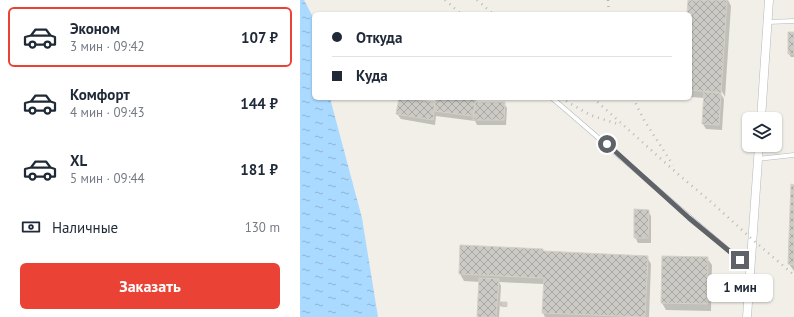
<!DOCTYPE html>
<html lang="ru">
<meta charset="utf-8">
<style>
:root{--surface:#fff;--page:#f2f2f3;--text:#1f2937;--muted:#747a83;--line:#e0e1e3;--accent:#ea4335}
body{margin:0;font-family:"PT Sans",sans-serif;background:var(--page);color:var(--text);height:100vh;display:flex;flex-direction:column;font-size:15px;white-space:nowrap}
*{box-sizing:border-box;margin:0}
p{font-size:13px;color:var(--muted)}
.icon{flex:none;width:22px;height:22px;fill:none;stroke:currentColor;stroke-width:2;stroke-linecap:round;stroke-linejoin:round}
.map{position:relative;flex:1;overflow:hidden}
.side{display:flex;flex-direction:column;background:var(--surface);width:300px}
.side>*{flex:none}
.hud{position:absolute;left:12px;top:12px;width:380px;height:88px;border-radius:6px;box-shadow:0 1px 3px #0004;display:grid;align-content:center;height:88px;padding:0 20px;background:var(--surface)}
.buttons{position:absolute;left:442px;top:112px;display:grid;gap:8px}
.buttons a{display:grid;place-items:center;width:40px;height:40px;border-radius:6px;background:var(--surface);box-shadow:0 1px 3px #0004;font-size:20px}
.end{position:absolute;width:18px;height:18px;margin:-9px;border:5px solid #5f6368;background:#fff;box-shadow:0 0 0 2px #fff}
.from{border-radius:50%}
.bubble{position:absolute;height:28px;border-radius:6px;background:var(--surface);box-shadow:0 1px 3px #0004;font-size:13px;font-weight:600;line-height:28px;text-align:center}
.hud b{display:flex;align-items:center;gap:14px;height:38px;font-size:15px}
.hud b+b{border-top:1px solid var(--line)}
.hud i{width:10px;height:10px;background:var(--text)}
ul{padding:7px 0 0;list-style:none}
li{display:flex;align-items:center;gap:12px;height:60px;margin:0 8px 6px;padding:0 12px;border:2px solid transparent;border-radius:6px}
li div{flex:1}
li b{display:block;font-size:15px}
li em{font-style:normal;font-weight:600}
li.current{border-color:var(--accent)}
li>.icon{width:36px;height:36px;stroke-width:1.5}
.pay{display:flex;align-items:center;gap:10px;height:44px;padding:0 20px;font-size:15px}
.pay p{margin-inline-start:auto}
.cta{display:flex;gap:8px;margin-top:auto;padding:8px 20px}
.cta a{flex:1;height:46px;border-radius:6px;background:var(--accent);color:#fff;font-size:16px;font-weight:600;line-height:46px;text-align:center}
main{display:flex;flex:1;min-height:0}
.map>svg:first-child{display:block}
</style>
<main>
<section class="side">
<ul>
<li class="current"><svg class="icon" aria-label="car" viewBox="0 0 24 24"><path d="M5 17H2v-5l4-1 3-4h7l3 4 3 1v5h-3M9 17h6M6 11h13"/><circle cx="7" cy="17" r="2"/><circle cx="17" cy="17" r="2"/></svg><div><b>Эконом</b><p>3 мин · 09:42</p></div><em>107 ₽</em></li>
<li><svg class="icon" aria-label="car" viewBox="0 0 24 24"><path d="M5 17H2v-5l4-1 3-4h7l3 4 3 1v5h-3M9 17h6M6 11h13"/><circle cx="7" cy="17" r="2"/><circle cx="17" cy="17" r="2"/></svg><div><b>Комфорт</b><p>4 мин · 09:43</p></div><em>144 ₽</em></li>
<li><svg class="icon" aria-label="car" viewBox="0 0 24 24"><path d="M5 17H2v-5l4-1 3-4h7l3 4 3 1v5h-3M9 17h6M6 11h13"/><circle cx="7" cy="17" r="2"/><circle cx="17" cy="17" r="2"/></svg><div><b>XL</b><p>5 мин · 09:44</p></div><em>181 ₽</em></li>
</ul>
<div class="pay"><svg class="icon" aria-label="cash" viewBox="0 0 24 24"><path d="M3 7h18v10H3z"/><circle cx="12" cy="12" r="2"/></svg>Наличные<p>130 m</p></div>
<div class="cta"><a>Заказать</a></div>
</section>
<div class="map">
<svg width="494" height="317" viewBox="0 0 494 317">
<defs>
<pattern id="water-ripples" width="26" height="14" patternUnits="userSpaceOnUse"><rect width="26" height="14" fill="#aadaff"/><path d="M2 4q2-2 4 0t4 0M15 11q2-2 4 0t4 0" fill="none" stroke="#8eb4d2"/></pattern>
<pattern id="building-cross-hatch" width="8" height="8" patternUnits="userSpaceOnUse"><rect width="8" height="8" fill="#cccac5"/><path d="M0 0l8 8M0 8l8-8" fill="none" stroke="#a9a8a4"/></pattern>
</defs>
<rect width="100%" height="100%" fill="#f1efe8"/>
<!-- water -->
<path fill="url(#water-ripples)" d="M0 0H4L14 19V98H30L62 218 78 317H0Z"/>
<!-- shadow -->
<path fill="#0003" d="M389 0H428L431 6 425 97 420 88 418 89 424 99 422 130 406 129 403 124 405 98 390 97V14H388Z
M494 33V57H491L489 54Z
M137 98H161L175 100 177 103H204L207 108 206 125H177L175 121 136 116 135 125 101 119 97 114 100 99 136 103Z
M494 186V271L489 264Z
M348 211 351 216V243H338L335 237Z
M243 250 244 252 347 257 351 264 349 317H245L243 313 244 284 199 282 201 286 200 303 207 304V307H202L200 303 199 317H178L180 282 164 281 160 274Z
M407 258 412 265 411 311 366 310 362 303Z"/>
<!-- building -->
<path fill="url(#building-cross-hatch)" stroke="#d6d1c6" d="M388 0H427L421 93 390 90V14H387Z
M488 32H494V54H488Z
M404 91 421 93 419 125 402 124Z
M99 98 135 102 133 120 96 114Z
M136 98 176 99 173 116 134 111Z
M175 102H205L204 120H173Z
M491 184 494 185V265L488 264Z
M334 209 349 210 348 238H334Z
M160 245 243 249V251L348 256 345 317 242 313 244 278 159 274Z
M362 256 408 257 407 304 361 303Z
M179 278 199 279 196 317H177Z
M200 302H207V306H200Z"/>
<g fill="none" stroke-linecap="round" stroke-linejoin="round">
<!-- lane casing -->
<g stroke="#b5b8bc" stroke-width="5">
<path id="lane" d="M468 22 494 21
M252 98C319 155 383 213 451 269
M458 159 494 155"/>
</g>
<!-- street casing -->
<g stroke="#b5b8bc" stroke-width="9">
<path id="street" d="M461 119 469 0
M447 317 459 145"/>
</g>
<!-- lane -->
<use href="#lane" stroke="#fff" stroke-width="4"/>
<!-- street -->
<use href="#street" stroke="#fff" stroke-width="8"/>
<!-- rail -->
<path stroke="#b6b7b8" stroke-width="2.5" stroke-dasharray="1 5" stroke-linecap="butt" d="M145 0 161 14
M177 0 193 14
M308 0 309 14
M261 98 290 115 321 125
M293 98 379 175 410 201 453 240 494 275
M333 98 344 120 373 165"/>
</g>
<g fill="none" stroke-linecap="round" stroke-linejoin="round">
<!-- route -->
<path stroke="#5f6368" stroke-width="5" d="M307 144 389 218 440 260"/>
</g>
</svg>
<div class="buttons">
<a><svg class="icon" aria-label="layers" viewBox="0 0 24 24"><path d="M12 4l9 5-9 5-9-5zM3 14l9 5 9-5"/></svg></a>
</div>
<i class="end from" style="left:307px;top:144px"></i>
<i class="end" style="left:440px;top:260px"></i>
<div class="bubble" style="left:407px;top:274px;width:66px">1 мин</div>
<div class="hud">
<b><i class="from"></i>Откуда</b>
<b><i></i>Куда</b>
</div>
</div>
</main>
